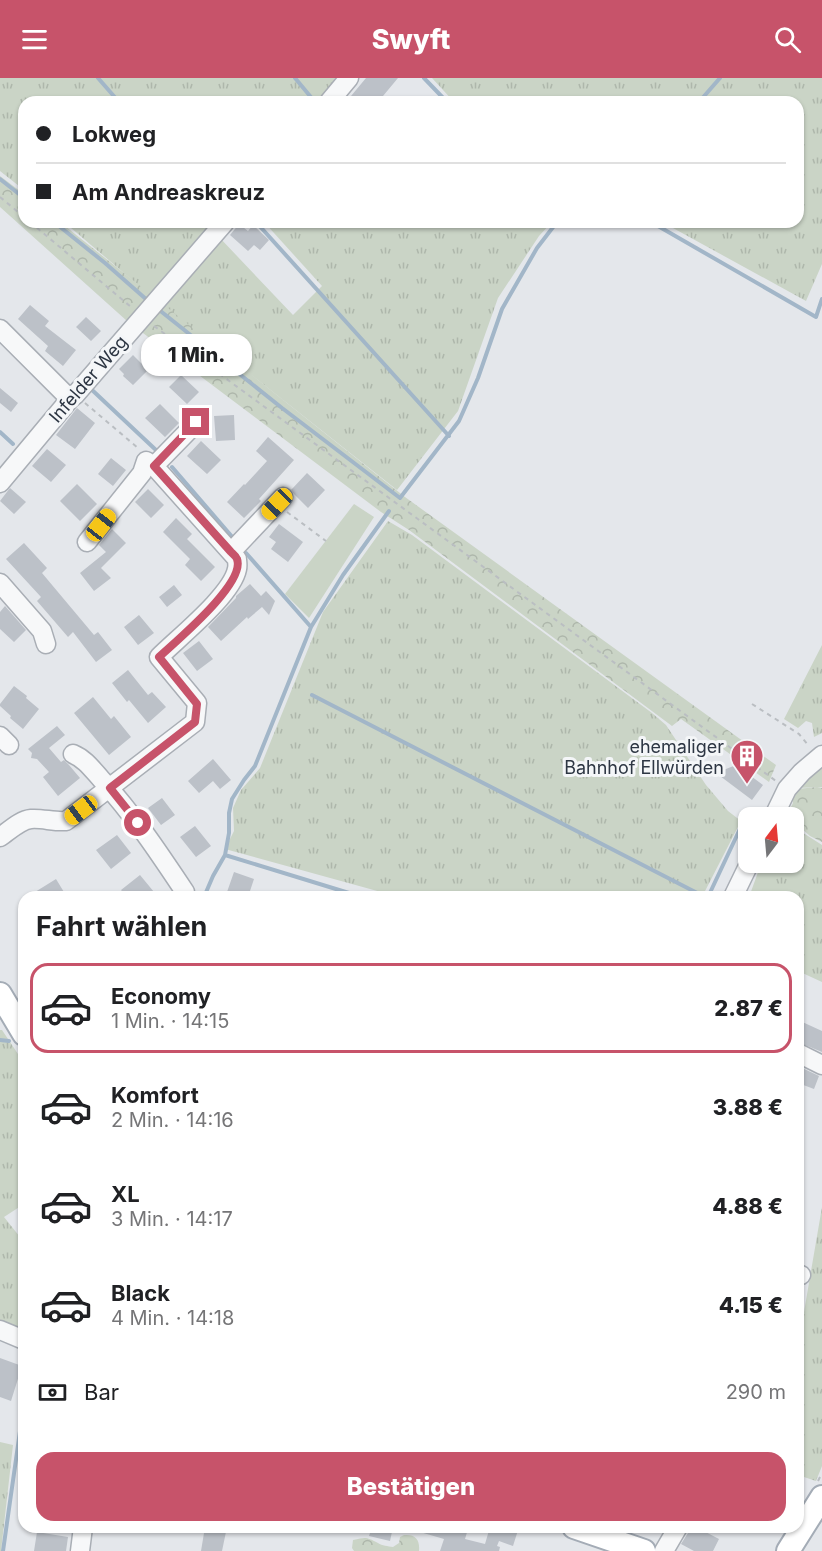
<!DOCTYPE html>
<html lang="de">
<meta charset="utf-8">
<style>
:root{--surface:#fff;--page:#f2f2f2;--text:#202124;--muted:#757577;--line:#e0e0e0;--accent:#c7536a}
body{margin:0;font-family:Inter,sans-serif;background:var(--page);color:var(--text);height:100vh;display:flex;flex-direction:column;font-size:22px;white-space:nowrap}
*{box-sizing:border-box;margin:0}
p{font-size:20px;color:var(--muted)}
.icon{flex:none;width:33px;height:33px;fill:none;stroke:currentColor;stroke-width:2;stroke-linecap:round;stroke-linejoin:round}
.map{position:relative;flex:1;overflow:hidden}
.drawer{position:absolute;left:18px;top:813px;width:786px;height:642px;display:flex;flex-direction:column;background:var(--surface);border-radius:18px;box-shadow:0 2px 4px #0004}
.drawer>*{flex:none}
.banner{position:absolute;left:18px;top:18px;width:786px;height:132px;border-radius:18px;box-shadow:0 2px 4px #0004;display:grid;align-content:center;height:132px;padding:0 18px;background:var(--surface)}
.needle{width:39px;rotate:16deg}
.buttons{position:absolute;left:738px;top:729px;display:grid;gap:12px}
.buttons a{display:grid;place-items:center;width:66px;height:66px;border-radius:12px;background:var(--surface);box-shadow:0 2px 4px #0004;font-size:30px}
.end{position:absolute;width:27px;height:27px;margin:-14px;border:8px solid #c7536a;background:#fff;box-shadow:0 0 0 3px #fff}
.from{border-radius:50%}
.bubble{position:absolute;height:42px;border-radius:18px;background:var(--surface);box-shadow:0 2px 4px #0004;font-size:20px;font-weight:800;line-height:42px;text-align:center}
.car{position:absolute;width:18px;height:36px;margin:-18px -9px;border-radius:8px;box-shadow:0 0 4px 2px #0007;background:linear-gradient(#f5c518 24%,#345 0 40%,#f5c518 0 76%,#345 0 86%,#f5c518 0)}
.banner b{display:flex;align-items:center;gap:21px;height:57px;font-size:22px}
.banner b+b{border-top:2px solid var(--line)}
.banner i{width:15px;height:15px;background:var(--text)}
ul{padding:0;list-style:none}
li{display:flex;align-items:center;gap:18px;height:90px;margin:0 12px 9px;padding:0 6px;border:3px solid transparent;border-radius:18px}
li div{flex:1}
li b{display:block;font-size:22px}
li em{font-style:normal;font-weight:800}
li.selected{border-color:var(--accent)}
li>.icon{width:54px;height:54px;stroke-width:1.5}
h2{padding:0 18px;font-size:27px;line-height:72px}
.pay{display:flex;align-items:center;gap:15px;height:66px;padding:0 18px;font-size:22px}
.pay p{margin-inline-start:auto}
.action{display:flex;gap:12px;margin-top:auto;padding:12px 18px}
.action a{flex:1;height:69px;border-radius:18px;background:var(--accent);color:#fff;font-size:24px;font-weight:800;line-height:69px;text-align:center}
header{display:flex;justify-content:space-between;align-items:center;height:78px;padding:0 18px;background:var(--accent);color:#fff;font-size:27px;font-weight:800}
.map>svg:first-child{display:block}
</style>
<header><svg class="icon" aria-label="menu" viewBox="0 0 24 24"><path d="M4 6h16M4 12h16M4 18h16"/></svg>Swyft<svg class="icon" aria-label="search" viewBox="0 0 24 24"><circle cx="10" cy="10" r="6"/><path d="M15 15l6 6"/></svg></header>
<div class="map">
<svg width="822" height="1473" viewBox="0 0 822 1473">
<defs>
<pattern id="grass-tufts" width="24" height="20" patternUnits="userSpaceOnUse" patternTransform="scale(1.5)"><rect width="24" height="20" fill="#cad4c6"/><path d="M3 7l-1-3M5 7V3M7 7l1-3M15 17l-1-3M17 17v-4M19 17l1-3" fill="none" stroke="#aeb7ab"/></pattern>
<pattern id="forest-crowns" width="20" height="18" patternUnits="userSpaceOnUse" patternTransform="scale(1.5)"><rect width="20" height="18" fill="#cad4c6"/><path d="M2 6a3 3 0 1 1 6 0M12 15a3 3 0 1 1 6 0" fill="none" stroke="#aeb7ab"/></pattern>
</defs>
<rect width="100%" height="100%" fill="#e4e7eb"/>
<!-- grass -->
<path fill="url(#grass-tufts)" d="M0 0H358L338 24H24V112L0 93Z
M432 0H822V186L806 223 662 144H798V24H454Z
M64 144H232L219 159 293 237 322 208 264 144H552L539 158 498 220 458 333 397 412 145 213Z
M388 443 412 457 652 635 666 647 706 707 728 733 741 743 702 819H399L225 771 234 753 233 730 241 712 260 690 323 534Z
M822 567V655L814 659 812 645 806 643 798 650 784 641Z
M822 690V709L796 710Z
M794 749 822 767V904L798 893V819H749L761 786 763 785 794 784Z
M0 952H2L24 985V1126L4 1139 24 1164V1261L0 1252Z
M822 1129V1388L816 1403 798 1397V1282L804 1234Z
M0 1364 13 1367 1 1473H0Z"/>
<!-- forest -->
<path fill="url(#forest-crowns)" d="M0 98 24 116V144H60L405 419 776 687 769 704 681 641 672 648 409 452 381 434 127 243 0 129Z
M817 709 822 710V764L810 758 802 751 794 750V740L783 739 787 730 791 729 793 725 792 720 797 711Z
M404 1457C416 1456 420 1462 419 1473H354L352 1470 353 1462C367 1459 366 1459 378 1465 382 1468 388 1468 393 1469L399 1465 400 1459Z"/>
<!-- green -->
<path fill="#cad4c6" d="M354 426 374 439 309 540 285 516Z"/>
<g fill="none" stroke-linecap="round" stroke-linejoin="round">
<!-- stream -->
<path stroke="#a2b6c8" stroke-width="4" d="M98 0 119 24
M295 0 315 24
M424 0 447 24
M699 24 720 0
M0 101 24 120
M54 144 105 185 147 222 148 220
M256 144 449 358
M651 144 816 239 822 221
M158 229V231L282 330 400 420 459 343 478 300 502 231 537 170 557 144
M91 311 157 373
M0 354 13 366
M172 389 234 461
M246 475 311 549
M312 617 705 819
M225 777 362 819
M204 819 213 798 225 777 229 755V735L232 721 244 702 255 688 311 549 343 497 389 433
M708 819 746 738
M0 962 9 963
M3 1473 23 1332"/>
</g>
<!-- building -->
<path fill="#bcc1c8" d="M366 0H398L378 24H346Z
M239 146 248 153 253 147 269 162 260 172 254 167 248 173 230 157Z
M30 227 49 243 45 248 76 272 63 288 45 273 48 268 18 241Z
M86 239 101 253 91 263 76 249Z
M133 277 148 292 133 307 123 298 124 296 119 291Z
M181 297 199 314 187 326 169 309Z
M0 310 18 325 11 334 0 325Z
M160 326 179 345 165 359 145 340Z
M77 330 95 345 75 371 56 357Z
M234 337 235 362 216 363 214 338Z
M268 359 294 382 259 421 261 423 244 440 227 424 244 406 245 407 267 383 256 373Z
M201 363 221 382 207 396 187 378Z
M47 371 66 387 51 404 32 388Z
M111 380 126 392 113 408 98 396Z
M307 395 325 412 308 430 294 416 291 412Z
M77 406 97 426 80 443 60 423Z
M10 410 26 424 14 436 0 423Z
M148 411 164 427 151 440 135 424Z
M176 440 192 456 187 461 215 489 201 503 185 487 190 481 163 454Z
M279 446 303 464 288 484 271 471 276 464 269 459Z
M112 451 126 465 101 490 111 500 94 513 80 495 106 474 99 467Z
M24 465 47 490 42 495 94 557 98 554 112 572 96 584 73 554 68 559 37 523 41 519 6 481Z
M250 506 261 518 266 513 275 523 269 537 262 529 248 541 247 539 221 563 208 549 236 520V518Z
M174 507 182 517 167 529 159 519Z
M5 528 26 552 14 564 0 551V534Z
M139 537 154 555 138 567 124 549Z
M199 563 213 581 197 593 183 575Z
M128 592 148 617 152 614 166 629 148 645 129 622 127 624 112 605Z
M14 608 27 618 26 620 39 631 23 651 10 640 11 638 0 628V626Z
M93 619 111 641 114 638 131 659 109 677 74 635Z
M57 648 65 657 49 670 61 684 64 682 69 687 80 700 58 718 43 699 49 694 37 681 31 680 32 675 28 671Z
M213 681 231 702 220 711 213 703 199 715 188 703Z
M736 687 763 707 752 722 716 695Z
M162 720 175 737 161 747 148 730Z
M195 748 211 768 196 779 180 759Z
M117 757 131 775 111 791 96 772Z
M234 794 254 801 248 819H241L227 814Z
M140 797 154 814 147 819H127L121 812Z
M56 801 67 819H27Z
M798 942 822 953V974L798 964Z
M798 988 819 998 814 1011 798 1005Z
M0 1280 22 1288 11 1323 0 1319Z
M205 1449H227L222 1473H201Z
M372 1449H393L390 1463 369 1458Z
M414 1449H462L468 1451 465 1461 485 1466 490 1449H519L513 1468 499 1463 497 1468 500 1469 499 1473H440L444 1461 413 1452Z
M689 1449H696L719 1461 713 1473H694L681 1466 688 1455Z
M37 1454 68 1459 66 1473H34Z"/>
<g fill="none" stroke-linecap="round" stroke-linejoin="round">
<!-- minor casing -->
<g stroke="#a9aeb5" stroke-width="21">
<path id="minor" d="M329 24 349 0
M0 251 70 321
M154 388 197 344
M0 405 70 321 75 317 225 144
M231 474 283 419
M0 505 42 553 46 566
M0 658 9 667
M73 676C85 681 92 691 101 701 133 736 159 775 185 814
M773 740 787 711 802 694 822 677
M0 759C9 753 20 742 31 741 42 740 54 744 66 743L195 644 197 625 159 579C179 559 232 517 237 491 238 487 237 484 237 481L154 388 146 383 142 395 87 464
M733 819 750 784
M798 975 822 987
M798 1196 801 1197
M0 1252 24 1262
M80 1473 83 1449
M664 1473 678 1449"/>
</g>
<!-- major casing -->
<g stroke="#a4acb6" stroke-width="26">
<path id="major" d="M0 916 24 956
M574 1449 644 1473
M788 1473 822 1419"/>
</g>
<!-- path -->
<path stroke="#babec2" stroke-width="2" stroke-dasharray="4.5 4.5" stroke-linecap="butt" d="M0 119 24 139
M30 144 131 229
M154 248 776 703
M85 325 138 370
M287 434 326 463
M752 626 799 656 809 668
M818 1403 822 1395"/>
<!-- minor -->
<use href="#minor" stroke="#f7f8f9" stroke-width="18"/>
<!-- major -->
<use href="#major" stroke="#fff" stroke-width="22"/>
</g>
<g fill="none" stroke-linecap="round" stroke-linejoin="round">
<!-- route -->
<path stroke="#c7536a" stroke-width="8" d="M138 745 110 710 195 644 197 626 159 579C176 563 246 505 237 481 236 478 233 476 231 474L154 388 196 344"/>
</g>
<!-- icons -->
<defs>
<g id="building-pin" transform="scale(1.725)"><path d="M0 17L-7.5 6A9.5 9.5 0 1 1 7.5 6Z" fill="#c7536a" stroke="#f4f6f8"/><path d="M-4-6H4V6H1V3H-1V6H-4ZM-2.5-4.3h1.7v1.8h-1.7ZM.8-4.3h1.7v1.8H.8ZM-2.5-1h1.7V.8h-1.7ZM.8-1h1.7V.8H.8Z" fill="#fff"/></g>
</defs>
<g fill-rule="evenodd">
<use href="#building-pin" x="747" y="678"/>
</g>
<g text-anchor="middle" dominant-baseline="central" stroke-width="6" stroke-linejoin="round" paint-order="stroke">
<!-- street labels -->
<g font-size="18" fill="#2d3643" stroke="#f4f6f8">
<text transform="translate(88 301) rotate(-49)">Infelder Weg</text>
</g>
<!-- poi labels -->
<g font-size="18" fill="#2d3643" stroke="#f4f6f8" text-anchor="end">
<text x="724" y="668">ehemaliger<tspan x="724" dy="21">Bahnhof Ellwürden</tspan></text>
</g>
</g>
</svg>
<div class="buttons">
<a><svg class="needle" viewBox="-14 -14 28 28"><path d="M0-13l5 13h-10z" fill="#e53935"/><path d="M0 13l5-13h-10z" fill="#757577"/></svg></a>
</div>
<i class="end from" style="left:138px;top:745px"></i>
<i class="end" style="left:196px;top:344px"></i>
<div class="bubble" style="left:141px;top:256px;width:111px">1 Min.</div>
<i class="car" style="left:277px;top:426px;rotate:224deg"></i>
<i class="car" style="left:101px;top:447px;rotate:38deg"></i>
<i class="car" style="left:81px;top:732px;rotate:233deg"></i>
<div class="banner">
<b><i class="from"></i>Lokweg</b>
<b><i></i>Am Andreaskreuz</b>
</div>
<section class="drawer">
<h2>Fahrt wählen</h2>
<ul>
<li class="selected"><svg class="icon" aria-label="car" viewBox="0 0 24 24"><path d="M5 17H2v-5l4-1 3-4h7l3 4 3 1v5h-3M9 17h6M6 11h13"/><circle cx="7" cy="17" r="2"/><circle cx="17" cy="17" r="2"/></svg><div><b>Economy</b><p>1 Min. · 14:15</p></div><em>2.87 €</em></li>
<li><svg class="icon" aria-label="car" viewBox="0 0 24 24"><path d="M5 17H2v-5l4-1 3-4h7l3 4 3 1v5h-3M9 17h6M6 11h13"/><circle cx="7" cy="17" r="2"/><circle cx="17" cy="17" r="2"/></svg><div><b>Komfort</b><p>2 Min. · 14:16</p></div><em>3.88 €</em></li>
<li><svg class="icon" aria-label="car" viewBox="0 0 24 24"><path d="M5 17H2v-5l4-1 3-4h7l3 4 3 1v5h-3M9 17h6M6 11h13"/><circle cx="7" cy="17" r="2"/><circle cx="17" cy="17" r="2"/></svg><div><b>XL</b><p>3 Min. · 14:17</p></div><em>4.88 €</em></li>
<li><svg class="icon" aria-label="car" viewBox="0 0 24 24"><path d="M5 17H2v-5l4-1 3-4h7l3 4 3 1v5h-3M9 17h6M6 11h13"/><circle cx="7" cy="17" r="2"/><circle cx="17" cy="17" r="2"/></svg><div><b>Black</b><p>4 Min. · 14:18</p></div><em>4.15 €</em></li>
</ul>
<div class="pay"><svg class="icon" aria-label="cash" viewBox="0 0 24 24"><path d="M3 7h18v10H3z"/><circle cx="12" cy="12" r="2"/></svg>Bar<p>290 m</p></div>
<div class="action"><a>Bestätigen</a></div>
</section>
</div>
